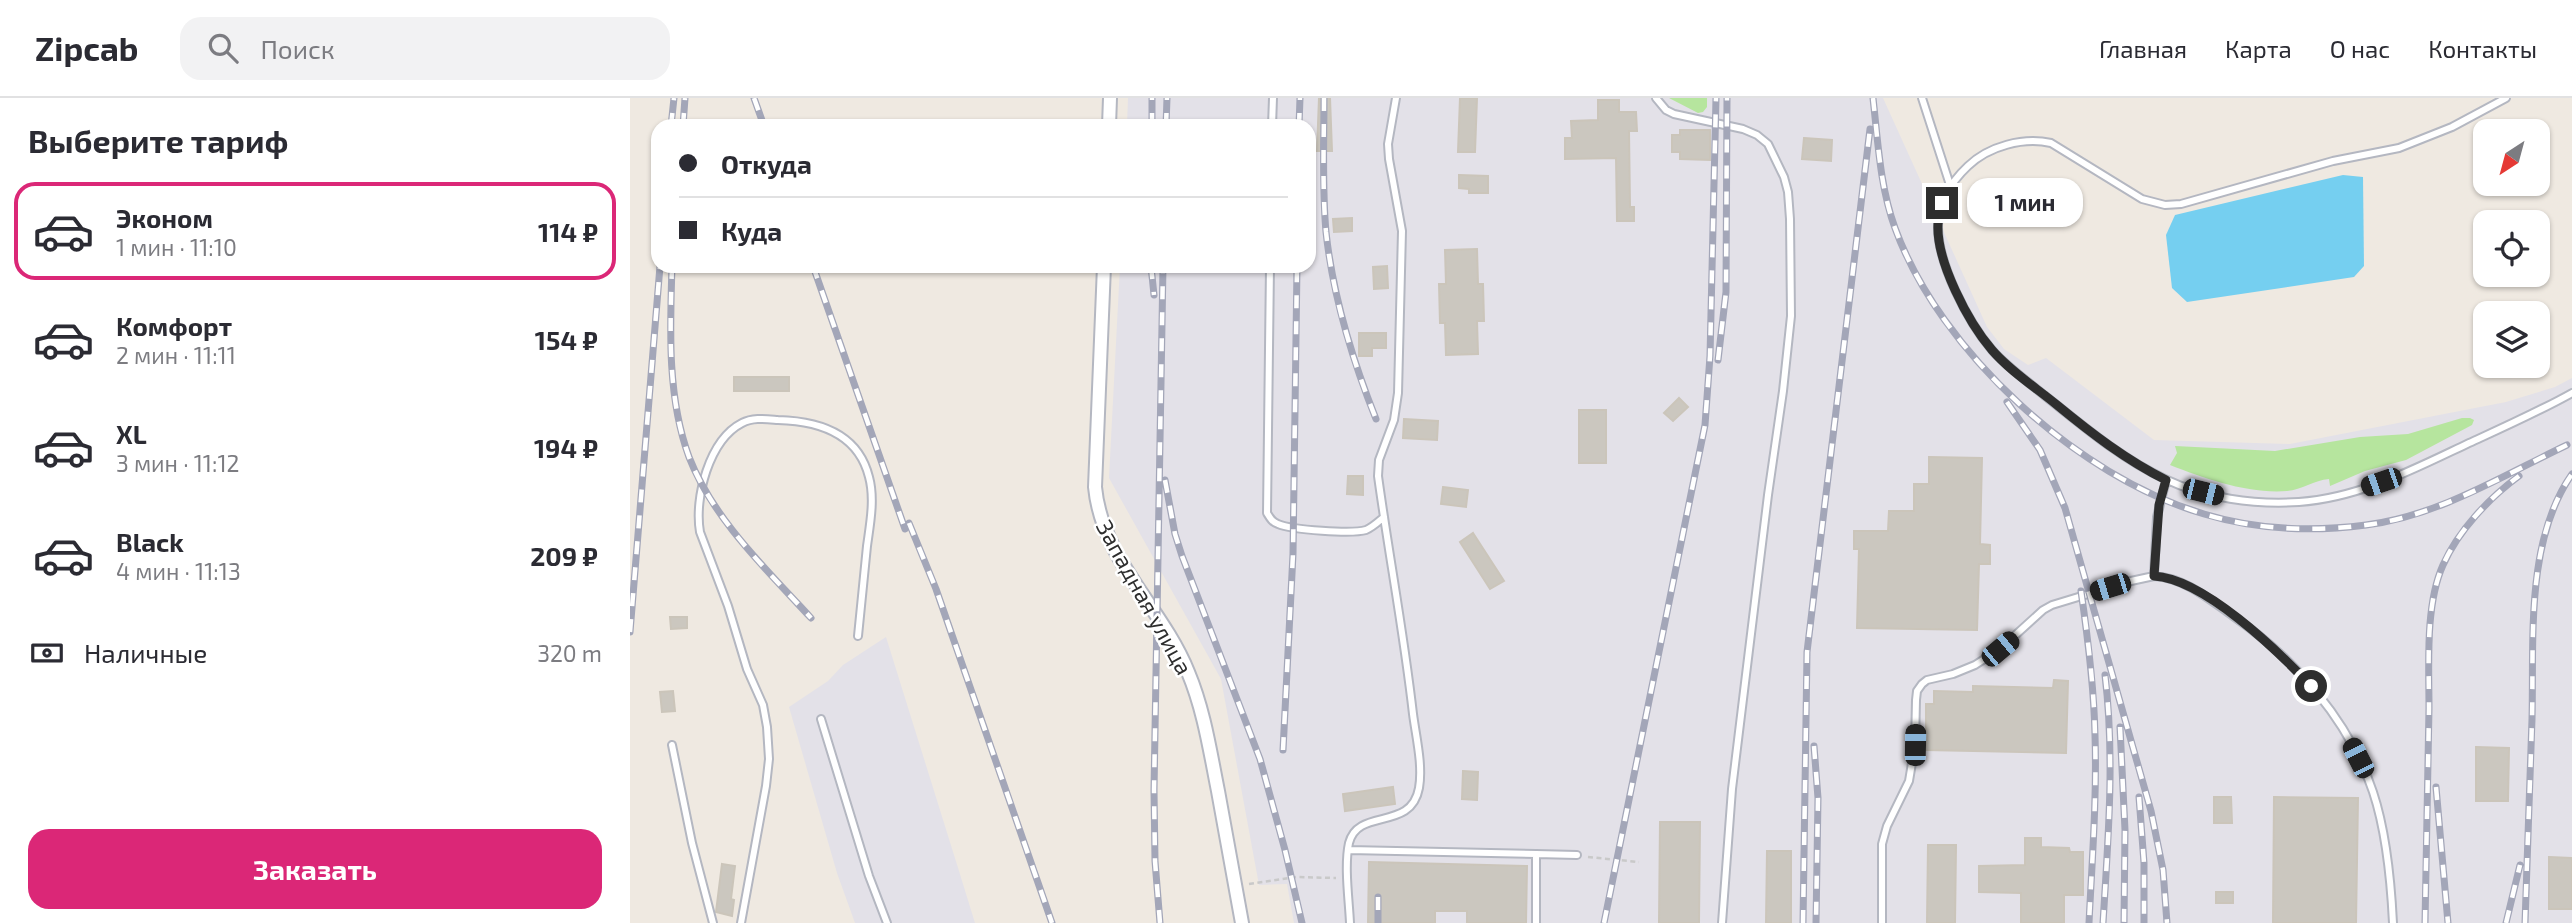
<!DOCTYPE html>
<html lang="ru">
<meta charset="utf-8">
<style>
:root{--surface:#fff;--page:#f2f2f3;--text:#2b2b33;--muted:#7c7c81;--line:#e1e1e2;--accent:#db2777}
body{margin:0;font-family:"Exo 2",sans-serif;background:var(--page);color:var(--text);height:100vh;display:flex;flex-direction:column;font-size:26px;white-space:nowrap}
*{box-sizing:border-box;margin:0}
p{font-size:23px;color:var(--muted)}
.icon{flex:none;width:38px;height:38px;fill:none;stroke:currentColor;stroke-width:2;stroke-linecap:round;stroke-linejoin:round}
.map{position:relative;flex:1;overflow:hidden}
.side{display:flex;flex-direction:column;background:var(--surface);width:630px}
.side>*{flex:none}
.banner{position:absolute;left:21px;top:21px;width:665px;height:154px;border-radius:21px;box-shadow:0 2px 5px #0004;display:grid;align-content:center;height:154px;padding:0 28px;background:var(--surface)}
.needle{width:46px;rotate:216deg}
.fabs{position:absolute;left:1843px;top:21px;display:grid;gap:14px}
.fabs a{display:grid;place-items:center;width:77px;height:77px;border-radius:14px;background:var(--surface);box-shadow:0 2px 5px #0004;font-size:35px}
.end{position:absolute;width:32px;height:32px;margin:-16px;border:9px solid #2e2e2e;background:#fff;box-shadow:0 0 0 4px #fff}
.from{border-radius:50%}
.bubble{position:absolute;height:49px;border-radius:21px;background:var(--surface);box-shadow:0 2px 5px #0004;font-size:23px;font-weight:700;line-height:49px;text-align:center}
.car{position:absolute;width:21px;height:42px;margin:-21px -10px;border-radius:9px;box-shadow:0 0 5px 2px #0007;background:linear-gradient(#222 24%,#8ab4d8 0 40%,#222 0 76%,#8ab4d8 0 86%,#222 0)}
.banner b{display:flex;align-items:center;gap:24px;height:66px;font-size:26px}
.banner b+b{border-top:2px solid var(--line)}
.banner i{width:18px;height:18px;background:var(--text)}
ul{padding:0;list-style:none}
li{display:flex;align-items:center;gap:21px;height:98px;margin:0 14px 10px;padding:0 14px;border:4px solid transparent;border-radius:21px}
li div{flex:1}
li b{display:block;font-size:26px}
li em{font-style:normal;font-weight:700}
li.selected{border-color:var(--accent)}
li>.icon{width:63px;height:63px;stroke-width:1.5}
h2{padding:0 28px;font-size:32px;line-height:84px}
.pay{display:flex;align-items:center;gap:18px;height:77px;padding:0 28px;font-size:26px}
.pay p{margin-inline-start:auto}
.primary-button{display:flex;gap:14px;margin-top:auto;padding:14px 28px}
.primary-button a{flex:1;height:80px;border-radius:21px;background:var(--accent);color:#fff;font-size:28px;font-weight:700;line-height:80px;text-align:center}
header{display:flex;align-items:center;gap:42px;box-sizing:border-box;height:98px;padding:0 35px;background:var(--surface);border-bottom:2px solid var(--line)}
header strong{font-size:33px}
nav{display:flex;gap:38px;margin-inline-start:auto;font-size:24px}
.search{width:490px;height:63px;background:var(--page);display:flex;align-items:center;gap:18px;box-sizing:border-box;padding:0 24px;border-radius:21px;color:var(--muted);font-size:26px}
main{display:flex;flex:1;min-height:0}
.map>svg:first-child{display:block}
</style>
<header>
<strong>Zipcab</strong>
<div class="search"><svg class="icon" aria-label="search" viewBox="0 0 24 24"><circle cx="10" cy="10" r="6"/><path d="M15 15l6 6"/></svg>Поиск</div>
<nav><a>Главная</a><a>Карта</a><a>О нас</a><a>Контакты</a></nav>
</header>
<main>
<section class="side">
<h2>Выберите тариф</h2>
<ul>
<li class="selected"><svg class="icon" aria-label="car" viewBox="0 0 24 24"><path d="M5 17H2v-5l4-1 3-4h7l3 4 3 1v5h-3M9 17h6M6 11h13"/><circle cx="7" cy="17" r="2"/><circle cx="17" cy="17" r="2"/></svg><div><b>Эконом</b><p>1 мин · 11:10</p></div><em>114 ₽</em></li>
<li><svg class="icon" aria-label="car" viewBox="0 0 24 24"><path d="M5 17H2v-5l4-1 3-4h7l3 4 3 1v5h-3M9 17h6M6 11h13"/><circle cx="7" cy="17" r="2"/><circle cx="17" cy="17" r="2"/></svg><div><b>Комфорт</b><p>2 мин · 11:11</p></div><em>154 ₽</em></li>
<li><svg class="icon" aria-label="car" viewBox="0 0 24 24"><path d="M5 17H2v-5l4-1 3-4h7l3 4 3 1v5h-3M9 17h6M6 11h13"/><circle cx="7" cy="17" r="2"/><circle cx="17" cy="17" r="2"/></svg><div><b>XL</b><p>3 мин · 11:12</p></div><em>194 ₽</em></li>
<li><svg class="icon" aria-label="car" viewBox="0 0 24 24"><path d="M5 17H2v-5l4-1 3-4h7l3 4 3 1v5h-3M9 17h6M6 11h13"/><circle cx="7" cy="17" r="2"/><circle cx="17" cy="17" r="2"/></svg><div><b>Black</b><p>4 мин · 11:13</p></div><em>209 ₽</em></li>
</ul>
<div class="pay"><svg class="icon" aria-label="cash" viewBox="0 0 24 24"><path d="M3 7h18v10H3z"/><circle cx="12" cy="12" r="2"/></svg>Наличные<p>320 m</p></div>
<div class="primary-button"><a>Заказать</a></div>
</section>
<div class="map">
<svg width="1942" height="825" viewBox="0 0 1942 825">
<rect width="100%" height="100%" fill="#efe9e1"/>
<!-- industrial -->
<path fill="#e3e1e8" d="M498 0H1253L1357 229 1374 251 1398 267 1416 260 1524 342 1660 346 1876 304 1925 289 1942 280V825H664L657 786 629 787 591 581 479 380 490 168H679V28H497Z
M256 539 329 773 345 825H225L207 775 159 609 198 583 213 567Z"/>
<!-- green -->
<path fill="#b6e59e" d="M1039 0H1077V9L1073 14 1068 15Z
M1832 320H1840L1844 322 1842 327 1776 362 1735 373 1700 388 1699 381C1684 382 1672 392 1657 393 1618 396 1576 381 1540 367L1547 355 1545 348 1645 353 1730 339 1778 336Z"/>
<!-- water -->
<path fill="#75cff0" d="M1713 77 1733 79 1734 168 1724 179 1557 204 1542 190 1536 137 1545 117Z"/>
<!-- building -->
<path fill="#cbc7bf" stroke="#cbc5ba" stroke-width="2" d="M689 0H700L702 53H687Z
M830 0H847L845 54H828Z
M968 2H989V14H1006L1007 33H999L1000 109H1004V123H987L986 60 935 61V40H942L941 23 968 22Z
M1050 32H1080V62L1050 61V54H1042V37H1050Z
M1174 40 1202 42 1201 63 1172 61Z
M829 77 858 78V95H839V91L829 90Z
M722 120V133L704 134 703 121Z
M847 151 848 186H853L854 223H847L848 256 816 257 815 225H810L809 186H816L815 152Z
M757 168 758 190 744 191 743 169Z
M729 235H756V250H742V258H729Z
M104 279H159V293H104Z
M1049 300 1058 309 1043 323 1034 315Z
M949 312H976V365H949Z
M774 321 808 323 807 342 773 340Z
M1299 359 1352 360 1350 446 1360 447V466H1349L1347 532 1227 530 1229 451H1224V433H1258L1259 413H1284V386H1299Z
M718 378H733V397L717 396Z
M813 389 838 392 836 409 811 406Z
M843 435 874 483 860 491 830 444Z
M40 519H57V530L41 531Z
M1424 582 1438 583 1436 655 1296 652V606H1304V593L1343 594V588L1423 590Z
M43 593 45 613 32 614 30 594Z
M1846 649 1879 650 1878 703H1846Z
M833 673 848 674 847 702 832 701Z
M763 689 765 706 715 713 713 696Z
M1584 699H1601L1602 725H1584Z
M1644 699 1728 700 1726 825H1643Z
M1030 724H1070L1069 825H1029Z
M1395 740H1411V749L1439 750 1440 754H1453V797H1434V825H1391V795L1349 794V768L1395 767Z
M1298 747H1326L1325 825H1297Z
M1137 753H1161V825H1136Z
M1919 759 1942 760V811H1919Z
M739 764 897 768 896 825H837V813H805V825H738Z
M92 766 105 768 101 801 104 802 102 818 86 814Z
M1586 794H1603V805H1586Z"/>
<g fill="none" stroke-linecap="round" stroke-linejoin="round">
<!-- service casing -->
<g stroke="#b4b7c1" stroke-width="10">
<path id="service" d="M1026 0 1036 12 1044 16 1113 31 1127 37 1138 46 1154 79 1158 94 1160 121 1161 218 1153 293 1138 397 1102 691 1092 825
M1292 0 1320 87
M1876 0 1822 29 1769 50 1703 63 1551 106 1535 107 1512 101 1421 45C1393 39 1359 48 1338 68 1321 84 1309 104 1308 127 1307 165 1338 224 1362 252 1377 269 1396 282 1414 297 1452 327 1490 360 1535 381 1575 400 1624 407 1669 404 1729 400 1784 371 1837 346 1872 330 1908 314 1942 295
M642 28 643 0
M640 168 637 415C640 420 642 424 648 426 662 432 722 436 736 432 743 429 748 424 754 419
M1524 478C1555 480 1579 501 1603 518 1665 561 1719 622 1743 694 1756 733 1761 784 1763 825
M191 621 239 778 257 825
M42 647 62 745 83 825
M719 752 906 756V825
M906 756 947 757
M111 825 136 688 139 661 137 629 133 607 117 571 98 508 70 434C64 400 79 342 112 325 123 319 136 321 148 322 189 323 228 335 239 379 245 401 240 426 237 448 234 478 231 508 228 538
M720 825C719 802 714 768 719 745 728 709 781 734 789 690 793 667 786 639 783 616 774 536 759 458 748 378L749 362 764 322 768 295 772 133 759 61 758 46 766 0
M1252 825V746L1257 728 1279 683 1285 647 1286 602 1287 593 1292 586 1297 582 1323 576 1345 567 1370 551 1413 512 1422 507 1501 483 1524 478 1527 419 1536 382"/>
</g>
<!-- minor casing -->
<g stroke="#b4b7c1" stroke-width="16">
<path id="minor" d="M479 28 480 0
M474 168 465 389C472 462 532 509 558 574 574 612 580 653 588 693 596 737 604 781 612 825"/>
</g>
<!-- path -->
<path stroke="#c9c9c9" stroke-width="2.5" stroke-dasharray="5 3.5" stroke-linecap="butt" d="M958 759 1009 764
M619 786 666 779 706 780"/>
<!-- service -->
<use href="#service" stroke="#fff" stroke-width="6"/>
<!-- minor -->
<use href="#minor" stroke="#fff" stroke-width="12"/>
<!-- rail casing -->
<g stroke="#a3a6b8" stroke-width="7">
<path id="rail" d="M124 0 134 28
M694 0C694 45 692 90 696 134 703 199 722 261 746 321
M1243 0C1248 44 1250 89 1265 130 1310 254 1448 379 1574 416 1627 432 1682 434 1736 427 1808 418 1872 378 1937 347
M41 28 44 0
M53 28 55 0
M522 28V0
M536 28 537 0
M669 28 670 0
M42 168C40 231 37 299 59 359 83 421 137 472 181 520
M183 168 275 431
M521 168 524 197
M1088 262 1096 194 1097 0
M1377 304 1410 352 1435 410 1521 713 1533 772 1537 825
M535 382 545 436 552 458 630 661 655 752 672 825
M279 425 306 491 422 825
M1451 493C1458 541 1464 589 1465 637 1467 700 1462 763 1459 825
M0 534 30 168
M1490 629 1495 732 1494 825
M1184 648 1188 700 1186 825
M653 652 663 456 667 168
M1806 689 1818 825
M1509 699 1514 765V825
M748 799V825
M530 825 525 763 524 692 533 168
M974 825 1075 327 1080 258 1086 0
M1173 825 1177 554 1240 31
M1473 825C1478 742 1485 660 1475 577
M1795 825C1796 753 1798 682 1799 610 1799 567 1795 507 1813 467 1828 433 1859 400 1889 378
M1876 825 1890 767
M1895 825C1897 757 1900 689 1902 621 1904 543 1895 443 1942 376"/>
</g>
<!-- rail -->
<use href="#rail" stroke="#fff" stroke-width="4.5" stroke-dasharray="13" stroke-linecap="butt"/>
</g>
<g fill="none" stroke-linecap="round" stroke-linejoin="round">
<!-- route -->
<path stroke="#2e2e2e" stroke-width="9" d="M1312 105C1311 112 1309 119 1308 126 1306 163 1338 224 1362 252 1380 273 1405 289 1427 307 1461 335 1496 362 1536 382L1529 407 1524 478C1574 481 1647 552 1681 588"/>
</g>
<g text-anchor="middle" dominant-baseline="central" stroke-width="5" stroke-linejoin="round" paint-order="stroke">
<!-- street labels -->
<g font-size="23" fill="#2e2e2e" stroke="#fff">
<text transform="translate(515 499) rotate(61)">Западная улица</text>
</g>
</g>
</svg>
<div class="fabs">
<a><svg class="needle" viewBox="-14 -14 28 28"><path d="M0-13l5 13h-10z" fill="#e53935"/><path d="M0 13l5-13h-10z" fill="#7c7c81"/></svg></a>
<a><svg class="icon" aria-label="locate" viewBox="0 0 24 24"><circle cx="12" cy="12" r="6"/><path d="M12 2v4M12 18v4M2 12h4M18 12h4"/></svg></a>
<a><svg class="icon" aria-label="layers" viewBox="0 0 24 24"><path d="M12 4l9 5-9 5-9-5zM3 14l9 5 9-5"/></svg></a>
</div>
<i class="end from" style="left:1681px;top:588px"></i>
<i class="end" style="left:1312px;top:105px"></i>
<div class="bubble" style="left:1337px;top:80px;width:116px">1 мин</div>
<i class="car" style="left:1751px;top:384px;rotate:251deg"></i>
<i class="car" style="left:1573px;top:394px;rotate:104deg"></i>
<i class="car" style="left:1480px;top:489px;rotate:253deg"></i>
<i class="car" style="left:1370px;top:551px;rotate:50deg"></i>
<i class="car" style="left:1285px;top:647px;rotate:1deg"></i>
<i class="car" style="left:1728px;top:660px;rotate:333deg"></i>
<div class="banner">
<b><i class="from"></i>Откуда</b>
<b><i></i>Куда</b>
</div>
</div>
</main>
